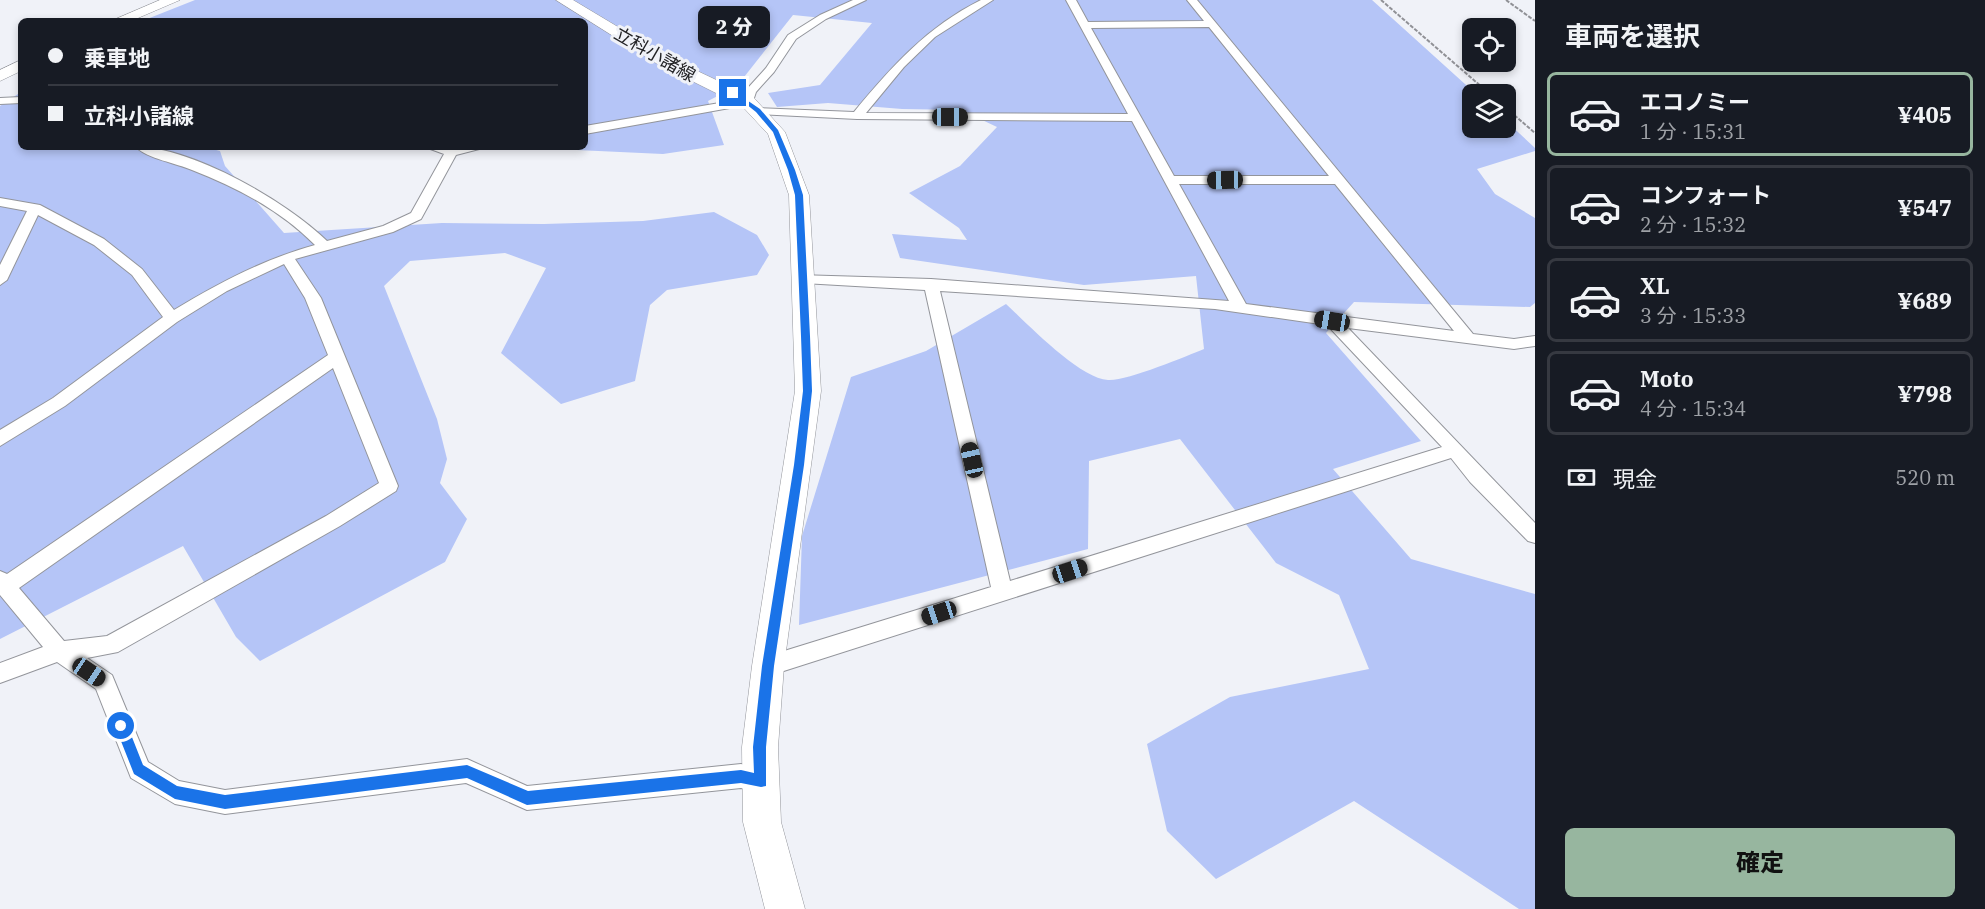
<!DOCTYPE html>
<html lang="ja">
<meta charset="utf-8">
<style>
:root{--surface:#171b24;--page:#20242c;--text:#f1f3f6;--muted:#9ea1a6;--line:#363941;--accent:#97b69f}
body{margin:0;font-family:"IBM Plex Serif","Noto Sans JP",serif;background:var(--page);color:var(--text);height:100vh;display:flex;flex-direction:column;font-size:22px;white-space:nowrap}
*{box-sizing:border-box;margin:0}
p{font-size:20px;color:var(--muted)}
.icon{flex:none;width:33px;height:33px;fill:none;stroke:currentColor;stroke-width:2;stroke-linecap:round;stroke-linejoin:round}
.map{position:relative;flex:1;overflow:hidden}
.sheet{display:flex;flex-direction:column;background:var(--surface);width:450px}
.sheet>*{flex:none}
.banner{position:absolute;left:18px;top:18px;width:570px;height:132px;border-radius:9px;box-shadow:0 3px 9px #0003;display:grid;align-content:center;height:132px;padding:0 30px;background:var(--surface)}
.tools{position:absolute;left:1462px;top:18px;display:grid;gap:12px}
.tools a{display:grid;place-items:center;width:54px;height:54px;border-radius:9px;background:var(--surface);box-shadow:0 3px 9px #0003;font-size:30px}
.end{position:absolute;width:27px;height:27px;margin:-14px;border:8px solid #1a73e8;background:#fff;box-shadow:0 0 0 3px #fff}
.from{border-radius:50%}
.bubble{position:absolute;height:42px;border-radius:9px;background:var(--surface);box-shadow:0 3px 9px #0003;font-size:20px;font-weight:800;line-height:42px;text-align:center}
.car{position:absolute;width:18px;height:36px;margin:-18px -9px;border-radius:8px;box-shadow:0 0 4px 2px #0007;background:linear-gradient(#222 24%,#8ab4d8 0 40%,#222 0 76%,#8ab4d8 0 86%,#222 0)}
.banner b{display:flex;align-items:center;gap:21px;height:57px;font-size:22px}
.banner b+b{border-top:2px solid var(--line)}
.banner i{width:15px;height:15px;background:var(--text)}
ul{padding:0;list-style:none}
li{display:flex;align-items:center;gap:18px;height:84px;margin:0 12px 9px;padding:0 18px;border:3px solid var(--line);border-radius:9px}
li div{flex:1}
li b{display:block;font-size:22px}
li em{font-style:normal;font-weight:800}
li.active{border-color:var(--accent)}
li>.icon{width:54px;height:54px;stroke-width:1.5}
h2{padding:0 30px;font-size:27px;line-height:72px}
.pay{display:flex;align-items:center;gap:15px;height:66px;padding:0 30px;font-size:22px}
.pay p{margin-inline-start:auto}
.button{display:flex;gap:12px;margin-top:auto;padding:12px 30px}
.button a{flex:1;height:69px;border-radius:9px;background:var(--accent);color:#111;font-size:24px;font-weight:800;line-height:69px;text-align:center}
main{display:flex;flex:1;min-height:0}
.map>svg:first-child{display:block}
</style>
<main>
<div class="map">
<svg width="1535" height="909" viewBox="0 0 1535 909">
<rect width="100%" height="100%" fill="#f0f2f8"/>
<!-- green -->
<path fill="#b5c5f7" d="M195 0H1372L1476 94H1473V128H1506V121L1535 148V151L1477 169 1495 194 1535 218V303L1530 307 1354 302 1326 333 1421 441 1333 469 1411 559 1535 594V909H1519L1354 801 1216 879 1167 831 1147 744 1230 697 1369 669 1339 595 1276 563 1180 439 1089 461 1088 549 799 625 802 536 851 377 926 351 1006 304C1028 324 1079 378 1108 380 1124 382 1187 356 1204 349L1196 276 1084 285 900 258 892 234 967 240 959 228 909 193 960 166 997 127 961 110 902 109 828 103 777 107 768 93 820 85 872 23 793 15 737 86 708 101 724 145 663 154 512 147H585V21H142Z
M21 92V147H205L220 151 225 166 284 233 442 223 544 224 643 221 714 212 757 235 769 255 757 275 667 290 650 305 635 381 561 404 501 353 546 268 505 253 410 261 384 286 437 419 447 459 440 483 467 519 445 562 260 661 236 637 183 546 0 639V106Z"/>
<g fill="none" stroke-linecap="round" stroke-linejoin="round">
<!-- street casing -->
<g stroke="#93959b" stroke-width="2">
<path id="street" d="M853 0H866L826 19 796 39 774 72 756 92 752 104 585 134V126L743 99 747 89 766 68 788 35 820 15Z
M981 0H993L935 37 904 67 866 113 1128 114 1066 0H1076L1088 22 1204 21 1187 0H1197L1473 334 1514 339 1535 336V346L1514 349 1348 328 1535 523V543L1528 541 1470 482 1451 458 768 676 760 673 757 666 760 659 768 656 991 587 925 290 803 283 798 281 796 278 798 275 931 279 1229 301 1132 121 857 119 758 114 752 111 758 108 854 112C891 67 928 26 981 0ZM1209 27 1329 176H1174L1091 28ZM1179 184H1335L1454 331 1246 304ZM940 291 1215 309 1327 325 1442 447 1010 581Z
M21 97V103L0 104V98Z
M136 147C193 147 287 202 327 241L383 226 411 213 444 154 425 147H487L456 155 421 219 393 232 295 259 321 298 398 486 396 491 340 526 118 652 87 658 112 675 148 762 179 781 225 790 467 759 527 786 741 764 770 772 773 781 770 790 761 793 741 788 527 810 466 783 225 814 175 804 131 778 96 689 57 662 0 683V663L43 647 0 595V571L7 574 328 355 305 298 284 264 227 291 177 322 65 406 0 446V430L53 398 163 317 132 275 94 245 38 215 7 280 0 285V265L27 211 0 206V198L40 205 104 239 142 269 174 310C219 283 264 259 315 245 280 210 238 188 192 170 176 163 148 159 136 147ZM333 368 379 483 326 516 107 636 64 641 19 588Z"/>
</g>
<!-- secondary casing -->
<g stroke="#93959b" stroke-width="1">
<path id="secondary" d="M160 0H180L131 21H111Z
M556 0H573L668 57 754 98 785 132 809 195 821 391 784 666 778 747 781 822 805 909H765L743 822 742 747 752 666 795 391 789 195 768 134 742 106 656 63Z
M21 60V71L0 81V70Z"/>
</g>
<!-- path -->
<path stroke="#909196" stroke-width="2" stroke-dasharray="4 1.5" stroke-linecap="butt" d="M1381 0 1490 94
M1506 0 1535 21
M1506 108 1535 133"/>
<!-- street -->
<use href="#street" fill="#fff" fill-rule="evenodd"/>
<!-- secondary -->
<use href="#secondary" fill="#fff" fill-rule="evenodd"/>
</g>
<!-- route -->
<path fill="#1a73e8" d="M731 92H735L760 109 778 130 795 170 803 195 810 336 812 391 804 465 774 666 766 747V786L761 787 741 783 527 805 467 778 225 809 175 799 134 774 115 726 121 720 126 722 143 765 177 786 225 795 467 765 528 791 741 770 754 773 753 747 762 666 794 465 803 391 801 336 795 195 788 170 773 132 756 112Z"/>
<g text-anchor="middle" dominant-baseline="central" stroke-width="6" stroke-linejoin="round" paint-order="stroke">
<!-- street labels -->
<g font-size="18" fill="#232326" stroke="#f0f2f8">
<text transform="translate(655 54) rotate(30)">立科小諸線</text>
</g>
</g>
</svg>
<div class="tools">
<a><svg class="icon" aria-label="locate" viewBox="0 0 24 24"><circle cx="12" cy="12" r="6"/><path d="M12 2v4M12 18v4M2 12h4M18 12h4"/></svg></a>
<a><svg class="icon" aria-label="layers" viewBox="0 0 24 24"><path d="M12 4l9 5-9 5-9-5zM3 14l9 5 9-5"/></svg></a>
</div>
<i class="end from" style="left:121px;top:726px"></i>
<i class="end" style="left:733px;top:93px"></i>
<div class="bubble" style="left:698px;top:6px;width:72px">2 分</div>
<i class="car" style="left:950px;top:117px;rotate:90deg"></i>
<i class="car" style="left:1225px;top:180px;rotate:269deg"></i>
<i class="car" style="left:1332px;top:321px;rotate:279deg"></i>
<i class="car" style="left:972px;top:460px;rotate:347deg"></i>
<i class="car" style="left:1070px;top:571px;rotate:72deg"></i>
<i class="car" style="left:939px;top:613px;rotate:252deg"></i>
<i class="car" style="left:89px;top:672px;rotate:124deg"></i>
<div class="banner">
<b><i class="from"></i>乗車地</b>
<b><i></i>立科小諸線</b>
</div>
</div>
<section class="sheet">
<h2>車両を選択</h2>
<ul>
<li class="active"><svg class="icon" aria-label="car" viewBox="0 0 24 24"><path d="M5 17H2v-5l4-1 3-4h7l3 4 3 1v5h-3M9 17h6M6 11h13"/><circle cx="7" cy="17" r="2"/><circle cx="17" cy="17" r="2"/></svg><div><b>エコノミー</b><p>1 分 · 15:31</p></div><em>¥405</em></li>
<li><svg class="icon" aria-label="car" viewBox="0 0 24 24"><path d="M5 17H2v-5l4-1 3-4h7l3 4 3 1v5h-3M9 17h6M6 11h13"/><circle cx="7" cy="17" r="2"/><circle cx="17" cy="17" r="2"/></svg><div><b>コンフォート</b><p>2 分 · 15:32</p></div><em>¥547</em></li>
<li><svg class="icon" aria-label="car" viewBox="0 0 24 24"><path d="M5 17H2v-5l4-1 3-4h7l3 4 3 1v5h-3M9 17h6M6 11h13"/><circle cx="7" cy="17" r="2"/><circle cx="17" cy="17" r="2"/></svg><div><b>XL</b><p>3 分 · 15:33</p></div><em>¥689</em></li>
<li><svg class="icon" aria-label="car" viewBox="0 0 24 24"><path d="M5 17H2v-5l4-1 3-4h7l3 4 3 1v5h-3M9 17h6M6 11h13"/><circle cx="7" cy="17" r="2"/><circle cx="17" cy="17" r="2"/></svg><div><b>Moto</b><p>4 分 · 15:34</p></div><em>¥798</em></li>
</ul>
<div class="pay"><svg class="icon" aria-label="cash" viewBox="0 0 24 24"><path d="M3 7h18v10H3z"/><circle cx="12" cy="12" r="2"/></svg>現金<p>520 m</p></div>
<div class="button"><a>確定</a></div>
</section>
</main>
